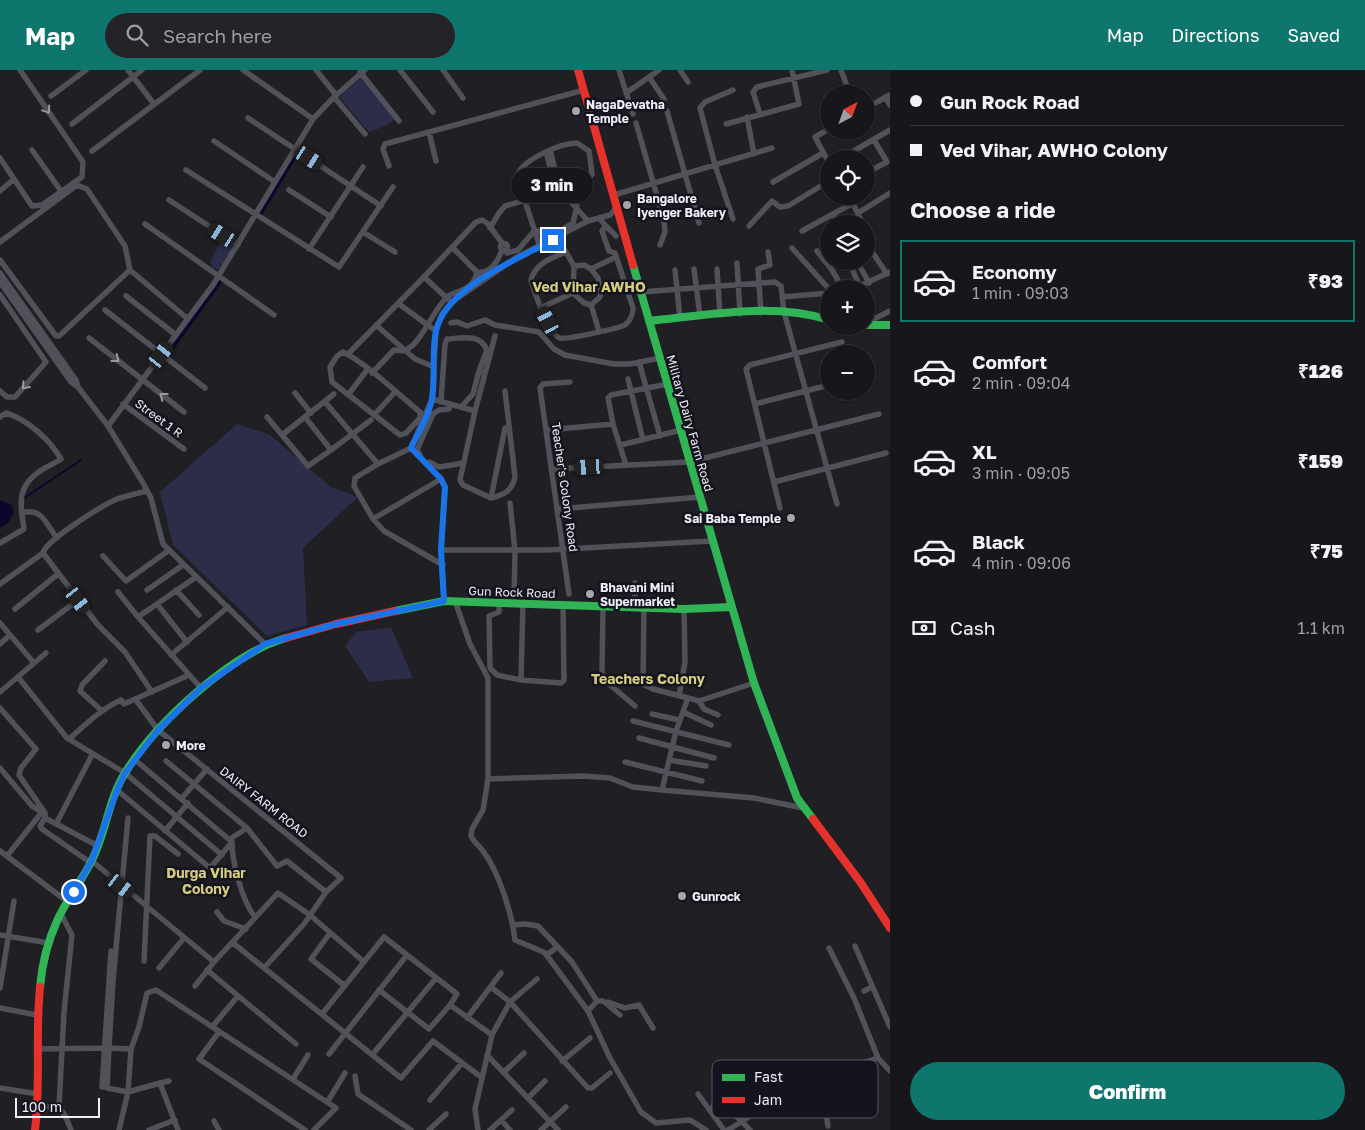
<!DOCTYPE html>
<meta charset="utf-8">
<style>
:root{--surface:#17171b;--page:#242428;--text:#f1f3f6;--muted:#9e9fa3;--line:#36363a;--accent:#0f766e}
body{margin:0;font-family:"Golos Text",sans-serif;background:var(--page);color:var(--text);height:100vh;display:flex;flex-direction:column;font-size:19px;white-space:nowrap}
*{box-sizing:border-box;margin:0}
p{font-size:16px;color:var(--muted)}
.icon{flex:none;width:28px;height:28px;fill:none;stroke:currentColor;stroke-width:2;stroke-linecap:round;stroke-linejoin:round}
.map{position:relative;flex:1;overflow:hidden}
.drawer{display:flex;flex-direction:column;background:var(--surface);width:475px}
.drawer>*{flex:none}
.hud{display:grid;align-content:center;height:110px;padding:0 20px;background:var(--surface)}
.needle{width:32px;rotate:41deg}
.buttons{position:absolute;left:820px;top:15px;display:grid;gap:10px}
.buttons a{display:grid;place-items:center;width:55px;height:55px;border-radius:50%;background:var(--surface);box-shadow:0 1px 4px #0004,0 0 0 1px var(--line);font-size:25px}
.scale{position:absolute;left:15px;bottom:12px;width:85px;box-sizing:border-box;padding-left:5px;border:2px solid #eeeef6;border-top:0;font-size:14px;line-height:18px;white-space:nowrap;color:#eeeef6;-webkit-text-stroke:4px #13141d;paint-order:stroke}
.end{position:absolute;width:22px;height:22px;margin:-11px;border:6px solid #1a73e8;background:#fff;box-shadow:0 0 0 2px #fff}
.from{border-radius:50%}
.bubble{position:absolute;height:35px;border-radius:18px;background:var(--surface);box-shadow:0 1px 4px #0004,0 0 0 1px var(--line);font-size:16px;font-weight:800;line-height:35px;text-align:center}
.car{position:absolute;width:15px;height:30px;margin:-15px -8px;border-radius:6px;box-shadow:0 0 4px 1px #0007;background:linear-gradient(#222 24%,#8ab4d8 0 40%,#222 0 76%,#8ab4d8 0 86%,#222 0)}
.hud b{display:flex;align-items:center;gap:18px;height:48px;font-size:19px}
.hud b+b{border-top:1px solid var(--line)}
.hud i{width:12px;height:12px;background:var(--text)}
ul{padding:0;list-style:none}
li{display:flex;align-items:center;gap:15px;height:82px;margin:0 10px 8px;padding:0 10px;border:2px solid transparent;border-radius:0px}
li div{flex:1}
li b{display:block;font-size:19px}
li em{font-style:normal;font-weight:800}
li.current{border-color:var(--accent)}
li>.icon{width:45px;height:45px;stroke-width:1.5}
h2{padding:0 20px;font-size:22px;line-height:60px}
.pay{display:flex;align-items:center;gap:12px;height:55px;padding:0 20px;font-size:19px}
.pay p{margin-inline-start:auto}
.action{display:flex;gap:10px;margin-top:auto;padding:10px 20px}
.action a{flex:1;height:58px;border-radius:30px;background:var(--accent);color:#fff;font-size:20px;font-weight:800;line-height:58px;text-align:center}
header{display:flex;align-items:center;gap:30px;box-sizing:border-box;height:70px;padding:0 25px;background:var(--accent);color:#fff}
header strong{font-size:24px}
nav{display:flex;gap:28px;margin-inline-start:auto;font-size:18px}
.search{width:350px;height:45px;background:var(--page);display:flex;align-items:center;gap:12px;box-sizing:border-box;padding:0 18px;border-radius:28px;color:var(--muted);font-size:19px}
main{display:flex;flex:1;min-height:0}
.map>svg:first-child{display:block}
</style>
<header>
<strong>Map</strong>
<div class="search"><svg class="icon" aria-label="search" viewBox="0 0 24 24"><circle cx="10" cy="10" r="6"/><path d="M15 15l6 6"/></svg>Search here</div>
<nav><a>Map</a><a>Directions</a><a>Saved</a></nav>
</header>
<main>
<div class="map">
<svg width="890" height="1060" viewBox="0 0 890 1060">
<rect width="100%" height="100%" fill="#1f1f24"/>
<!-- green -->
<path fill="#2b2d49" d="M361 8 396 48 388 55 369 62 339 27Z
M223 168 235 176 218 200 213 198 210 191Z
M237 354 269 364 331 417 358 427 303 478 307 555 267 566 173 475 160 422Z
M391 557 413 608 369 612 345 576 356 562Z"/>
<!-- water -->
<path fill="#0c052d" d="M295 83 298 85 262 145 259 144Z
M220 209 223 211 168 287 166 285Z
M0 430 12 435 14 443 8 453 0 458Z"/>
<g fill="none" stroke-linecap="round" stroke-linejoin="round">
<!-- stream -->
<path stroke="#0c052d" stroke-width="2" d="M24 428 81 390"/>
<!-- street -->
<path stroke="#505159" stroke-width="5.5" d="M128 0 154 34
M243 0 313 49
M316 0 336 25
M400 0 433 42
M443 0 463 28
M619 0 633 44
M680 0 688 12
M841 0 850 24
M360 2 399 51
M649 7 664 29
M626 23 659 0
M51 26 86 0
M334 27 365 64
M885 27 890 35
M866 38 890 25
M667 41 699 153
M760 44 753 22 757 17 827 0
M747 47 754 84
M248 48 381 136
M636 53 664 150 665 162 660 175
M72 54 142 0
M726 54 799 34 792 0
M829 59 815 67 829 93
M429 62 436 91
M214 71 275 112
M32 80 61 121
M92 81 200 0
M546 82 553 107
M0 88 32 136 42 135 82 107 83 92 20 0
M840 89 890 60
M389 96 383 79 385 74 584 20
M186 100 339 197 393 117
M866 103 887 92 874 70
M773 112 823 83
M289 120 331 147
M0 121 14 109
M614 125 772 78
M849 126 863 154
M169 130 238 175
M858 143 890 123
M833 144 839 154
M733 149 715 95 700 38 705 32 733 20
M145 154 274 245
M606 156 616 166
M749 156 772 131 780 137 788 136 829 111
M490 158 499 143 505 136 560 120 588 151
M802 161 853 133
M363 162 395 182
M558 168 574 196 573 223 584 233 591 235 599 261
M0 172 77 115 87 119 125 176 130 200 59 266H56L0 190
M866 173 887 204
M500.5 177a3.5 3.5 0 1 1 7 0a3.5 3.5 0 1 1-7 0Z
M452 177 479 204
M540 177 517 107C520 90 561 73 577 73L589 81 592 104 587 112 560 120 550 80
M792 178 829 219
M309 179 363 97
M817 181 832 200 843 219
M566 182C551 188 535 194 531 210 535 223 548 264 560 268 565 270 620 258 625 255 630 251 633 244 633 238L615 183 609 181 602 161 606 156 599 148
M507 183 518 180 535 160 551 166 573 153 577 136
M851 191 849 192 860 217
M857 191 869 213
M737 193 740 244
M574 196 584 195 591 199 616 187
M591 199 598 208 601 222
M694 199 700 246
M717 199 720 245
M130 200 188 249
M675 200 680 248
M0 203 76 310 78 317
M424 207 476 152 482 150 487 153 503 174
M0 212 71 312 78 317 108 356 143 413 151 428 163 474 265 574
M853 219 890 202
M641 222 775 212 781 216 784 242 837 434
M0 225 46 292 15 327H7L0 321
M126 226 176 265
M782 227 829 223
M399 234 436 261
M591 235 600 227 601 222 626 213
M540 238 573 223
M105 240 205 318
M761 243 758 199 770 195 768 182
M451 253 457 252 467 256 485 250 495 255 539 262 554 279 565 285 614 294H630L660 288
M866 253 890 241
M376 255 415 289 432 296
M495 266 475 341 460 410 463 415 491 428C504 425 512 421 515 407L505 321
M89 268 184 342
M348 284 424 207 449 230
M639 292 660 366
M372 303 394 280 405 281 413 275C426 262 433 242 446 228 453 220 473 223 477 202 491 204 498 191 502 180
M628 309 643 370
M295 323 311 343
M348 325 367 300
M432 329 475 341
M441 331 445 274 447 269C462 268 480 263 487 280L479 301 485 303
M325 332 378 394
M123 334 184 379
M755 334 829 315
M461 337 473 324 479 301
M420 342V348L406 363 400 365 332 312 330 297 337 286 343 282C366 293 399 325 420 342L426 347
M374 345 395 322
M0 347 6 343C27 349 50 370 61 389 55 393 49 396 43 399 16 416 20 432 24 459L0 473
M267 347 282 365 334 324
M305 347 331 380 371 350
M108 356 213 215 313 49 334 27 365 0
M547 360 613 354
M282 365 308 396 331 380
M621 375 681 360
M411 378 378 394 355 408 354 416 373 449 384 461 443 495
M420 385 417 380 433 344 439 340 449 339 450 334
M429 392 439 397 464 393
M626 395 613 354 608 328 611 325 668 314
M551 399 689 392 879 344
M774 412 886 383
M491 428 505 358
M510 433 515 481 514 532
M780 438 746 299 750 295 842 272
M558 439 700 427
M22 443C42 437 46 454 57 468
M373 449 441 409
M441 480H547L712 471
M43 483 98 555 125 582 152 622
M103 486 126 511 168 481
M196 507 138 547 201 618
M0 514 43 483C46 470 103 435 117 429 127 426 137 423 147 421
M147 520 183 495
M176 520 199 545
M118 522 138 547
M569 524 540 318 543 314 570 312
M444 531 441 480 445 417 441 409 411 378 432 329 436 261 442 244 452 232 517 187 588 151 610 145 617 137
M455 531 470 574 488 608V709
M499 532V542L489 546 490 598 497 605 521 610
M523 532 521 610 561 613 564 610 563 535
M157 534 187 572
M603 537 602 603 609 614 635 636
M635 537V513
M15 539 58 504
M0 553 34 593
M38 560 78 530
M0 574 10 565
M171 585 228 537
M18 607 67 668 125 703 222 785
M0 622 46 583
M679 626 685 592 684 539
M688 628 699 631 754 613
M136 630 158 660 341 808 326 822
M699 631 704 639 718 645
M0 638 36 679 21 698 19 705 45 743V748L98 776
M102 641 80 621 82 615 105 591
M683 642 711 655
M652 644 679 650
M633 651 729 675
M639 668 714 688
M69 669C85 655 101 639 121 630L124 634 189 605
M669 690 706 696
M166 691 247 758 277 796 287 791 326 822 304 854 264 898
M625 692 702 711
M0 698 32 736 43 743
M117 720 210 798 232 772 134 689
M662 720 754 728 803 738
M182 728 207 699
M45 748 40 756 42 759 91 793
M56 754 92 685
M165 761 188 733
M230 769 247 758
M232 772C232 792 242 831 255 847
M0 781 68 832
M7 786 42 742
M92 791 214 892
M217 842 224 851 246 859
M513 855 525 854 538 856 572 892 597 931
M330 863 311 889 345 916
M0 865 49 873
M233 873 401 1008 433 971 481 1007
M855 876 890 957
M557 877 548 884 515 870C512 844 499 802 483 781 479 776 474 772 471 766L472 759 483 740 488 709 583 706 610 708 633 717 662 720 676 661 688 628 653 619 643 614 644 537
M829 878 854 928 878 988
M111 881 102 1017H107L109 978 131 979
M545 883 588 941
M144 891 150 766H155L178 784
M159 898 184 868
M207 900 296 974
M195 916 214 892 278 823 310 845 364 892
M491 917 510 932 588 1018H592L610 1003
M0 918 14 831
M379 920 429 959 450 935
M864 921 872 917
M608 932 625 938 639 935 653 958
M0 938 37 945
M322 944 384 867 457 924 450 935 492 965 475 1039 478 1060
M620 945 603 931H597L588 941 610 988 641 1042 656 1053 690 1050 706 1060
M467 948 501 903
M212 957 238 926
M219 962 199 989 305 1060
M492 965 510 932 537 909
M37 979 109 978 113 911 128 748
M329 984 407 885
M372 985 436 908
M487 985 558 1060
M562 991 590 968
M504 1002 524 983
M355 1006 358 1024 411 1060
M293 1009 308 985
M160 1013 169 1011
M0 1018 38 1024
M107 1018 128 1022 160 1013 178 1060
M698 1024 724 1060
M528 1028 545 1011
M430 1030 462 993
M328 1031 345 1003
M38 1036C63 1037 62 1037 71 1060
M59 1037 64 942 72 865 61 844
M710 1040 736 1011
M731 1041 750 1060
M501 1050 510 1060
M214 1051 219 1060
M828 1056 825 1038 862 993 878 988 890 1001
M119 1060 128 1022 131 979 139 957 147 923 156 920 336 1038 314 1060
M149 1060 175 1050
M429 1060 446 1044
M490 1060 512 1040
M541 1060 566 1037
M728 1060 752 1045"/>
<!-- fast -->
<path stroke="#30b455" stroke-width="8" d="M633 195 754 613 797 728 813 749
M649 251C707 245 772 232 829 250
M866 255H890
M842 256H855
M395 541 444 531 684 539 731 537
M40 917C42 894 47 873 57 851 66 830 81 812 91 792 106 764 108 730 125 703 155 654 230 584 286 568"/>
<!-- jam -->
<path stroke="#e5322d" stroke-width="8" d="M578 0 633 195
M286 568 336 554 395 541
M813 749 861 813 890 858
M35 1060C41 1013 35 965 40 917"/>
</g>
<!-- one-way arrows -->
<defs><path id="oneway-chevron" d="M-2-3.5L2.5 0L-2 3.5" fill="none" stroke-width="1.6" stroke-linecap="round" stroke-linejoin="round" transform="scale(1.25)"/></defs>
<g stroke="#9798a0">
<use href="#oneway-chevron" transform="translate(47 40) rotate(56)"/>
<use href="#oneway-chevron" transform="translate(116 289) rotate(38)"/>
<use href="#oneway-chevron" transform="translate(25 316) rotate(132)"/>
<use href="#oneway-chevron" transform="translate(163 326) rotate(-142)"/>
</g>
<g fill="none" stroke-linecap="round" stroke-linejoin="round">
<!-- route -->
<path stroke="#1a73e8" stroke-width="6" d="M74 822 92 790 117 720 125 703 158 660 201 618 265 574 336 554 444 531 441 480 445 417 441 409 411 378C418 363 429 346 432 329 436 307 431 283 436 261 445 218 518 189 553 170"/>
</g>
<!-- markers -->
<g fill="#a6a6ac" stroke="#13141d" stroke-width="2">
<circle cx="576" cy="41" r="5"/>
<circle cx="627" cy="135" r="5"/>
<circle cx="791" cy="448" r="5"/>
<circle cx="590" cy="524" r="5"/>
<circle cx="166" cy="675" r="5"/>
<circle cx="682" cy="826" r="5"/>
</g>
<g text-anchor="middle" dominant-baseline="central" stroke-width="5" stroke-linejoin="round" paint-order="stroke">
<!-- poi labels -->
<g font-size="12" font-weight="bold" fill="#eeeef6" stroke="#13141d" text-anchor="start">
<text x="586" y="34">NagaDevatha<tspan x="586" dy="14">Temple</tspan></text>
<text x="637" y="128">Bangalore<tspan x="637" dy="14">Iyenger Bakery</tspan></text>
<text x="781" y="448" text-anchor="end">Sai Baba Temple</text>
<text x="600" y="517">Bhavani Mini<tspan x="600" dy="14">Supermarket</tspan></text>
<text x="176" y="675">More</text>
<text x="692" y="826">Gunrock</text>
</g>
<!-- street labels -->
<g font-size="12" fill="#eeeef6" stroke="#13141d">
<text transform="translate(159 348) rotate(36)">Street 1 R</text>
<text transform="translate(690 353) rotate(74)">Military Dairy Farm Road</text>
<text transform="translate(565 417) rotate(82)">Teacher's Colony Road</text>
<text transform="translate(512 522) rotate(2)">Gun Rock Road</text>
<text transform="translate(264 732) rotate(38)">DAIRY FARM ROAD</text>
</g>
<!-- neighbourhood labels -->
<g font-size="14" font-weight="bold" fill="#d8cd7e" stroke="#13141d">
<text x="589" y="216">Ved Vihar AWHO</text>
<text x="648" y="608">Teachers Colony</text>
<text x="206" y="802">Durga Vihar<tspan x="206" dy="16">Colony</tspan></text>
</g>
</g>
<!-- legend -->
<rect x="712" y="990" width="166" height="58" rx="8" fill="#13141d" stroke="#55555e" stroke-width="1"/>
<rect x="722" y="1004" width="23" height="7" fill="#30b455"/>
<rect x="722" y="1027" width="23" height="6" fill="#e5322d"/>
<g font-size="14" fill="#eeeef6">
<text x="754" y="1012">Fast</text>
<text x="754" y="1035">Jam</text>
</g>
</svg>
<div class="buttons">
<a><svg class="needle" viewBox="-14 -14 28 28"><path d="M0-13l5 13h-10z" fill="#e53935"/><path d="M0 13l5-13h-10z" fill="#9e9fa3"/></svg></a>
<a><svg class="icon" aria-label="locate" viewBox="0 0 24 24"><circle cx="12" cy="12" r="6"/><path d="M12 2v4M12 18v4M2 12h4M18 12h4"/></svg></a>
<a><svg class="icon" aria-label="layers" viewBox="0 0 24 24"><path d="M12 4l9 5-9 5-9-5zM3 14l9 5 9-5"/></svg></a>
<a>+</a>
<a>−</a>
</div>
<div class="scale">100 m</div>
<i class="end from" style="left:74px;top:822px"></i>
<i class="end" style="left:553px;top:170px"></i>
<div class="bubble" style="left:511px;top:98px;width:82px">3 min</div>
<i class="car" style="left:309px;top:88px;rotate:123deg"></i>
<i class="car" style="left:222px;top:165px;rotate:303deg"></i>
<i class="car" style="left:548px;top:251px;rotate:332deg"></i>
<i class="car" style="left:161px;top:285px;rotate:37deg"></i>
<i class="car" style="left:589px;top:397px;rotate:267deg"></i>
<i class="car" style="left:78px;top:530px;rotate:143deg"></i>
<i class="car" style="left:121px;top:816px;rotate:128deg"></i>
</div>
<section class="drawer">
<div class="hud">
<b><i class="from"></i>Gun Rock Road</b>
<b><i></i>Ved Vihar, AWHO Colony</b>
</div>
<h2>Choose a ride</h2>
<ul>
<li class="current"><svg class="icon" aria-label="car" viewBox="0 0 24 24"><path d="M5 17H2v-5l4-1 3-4h7l3 4 3 1v5h-3M9 17h6M6 11h13"/><circle cx="7" cy="17" r="2"/><circle cx="17" cy="17" r="2"/></svg><div><b>Economy</b><p>1 min · 09:03</p></div><em>₹93</em></li>
<li><svg class="icon" aria-label="car" viewBox="0 0 24 24"><path d="M5 17H2v-5l4-1 3-4h7l3 4 3 1v5h-3M9 17h6M6 11h13"/><circle cx="7" cy="17" r="2"/><circle cx="17" cy="17" r="2"/></svg><div><b>Comfort</b><p>2 min · 09:04</p></div><em>₹126</em></li>
<li><svg class="icon" aria-label="car" viewBox="0 0 24 24"><path d="M5 17H2v-5l4-1 3-4h7l3 4 3 1v5h-3M9 17h6M6 11h13"/><circle cx="7" cy="17" r="2"/><circle cx="17" cy="17" r="2"/></svg><div><b>XL</b><p>3 min · 09:05</p></div><em>₹159</em></li>
<li><svg class="icon" aria-label="car" viewBox="0 0 24 24"><path d="M5 17H2v-5l4-1 3-4h7l3 4 3 1v5h-3M9 17h6M6 11h13"/><circle cx="7" cy="17" r="2"/><circle cx="17" cy="17" r="2"/></svg><div><b>Black</b><p>4 min · 09:06</p></div><em>₹75</em></li>
</ul>
<div class="pay"><svg class="icon" aria-label="cash" viewBox="0 0 24 24"><path d="M3 7h18v10H3z"/><circle cx="12" cy="12" r="2"/></svg>Cash<p>1.1 km</p></div>
<div class="action"><a>Confirm</a></div>
</section>
</main>
